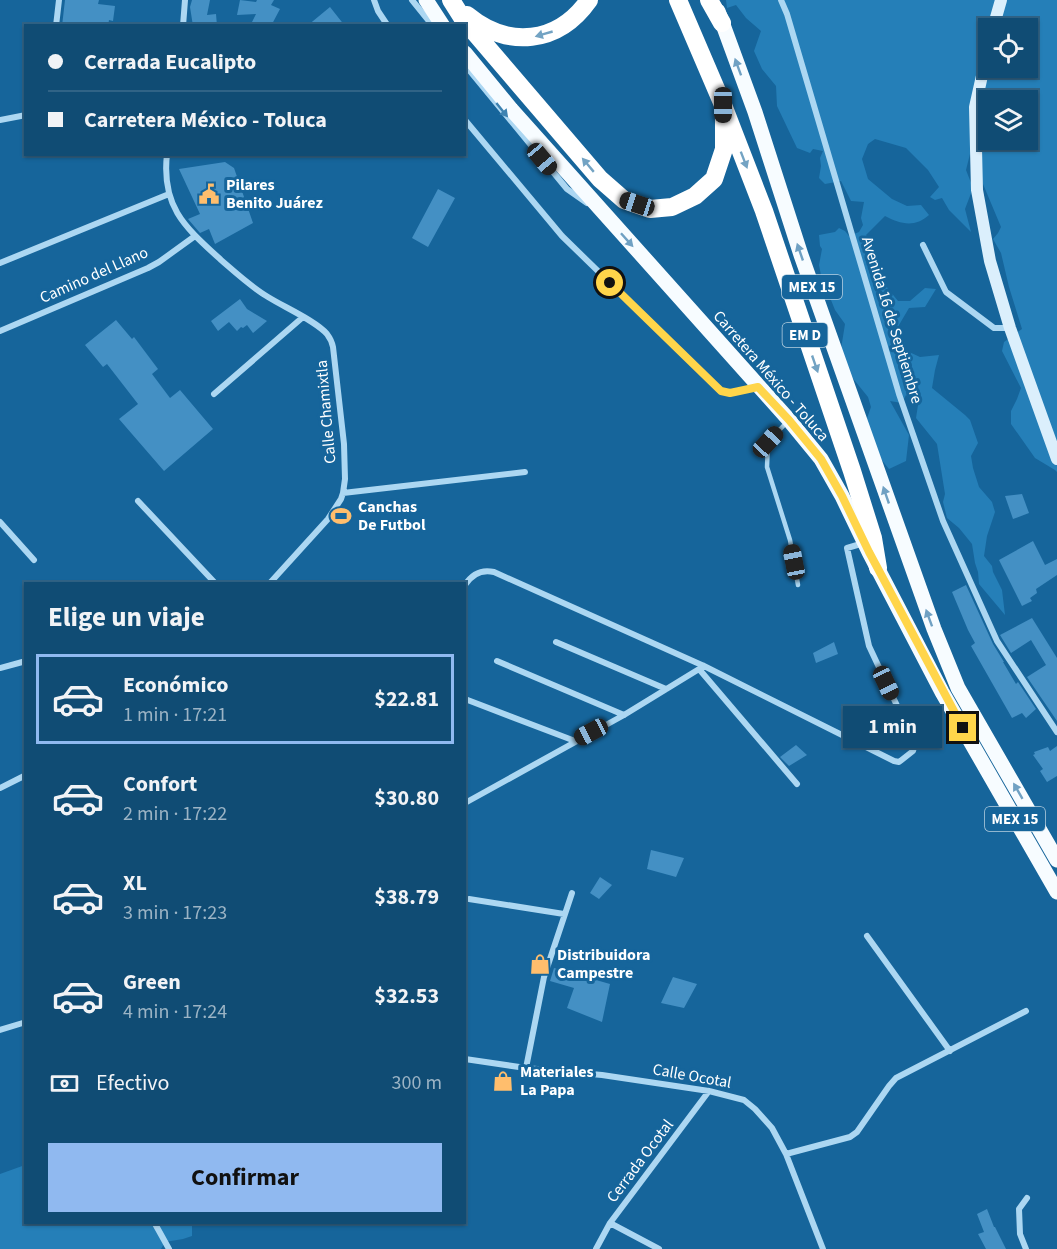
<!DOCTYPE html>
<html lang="es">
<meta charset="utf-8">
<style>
:root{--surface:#104c74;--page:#1e567c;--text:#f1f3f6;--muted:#9cb4c5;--line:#306386;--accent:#90b9f0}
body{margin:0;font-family:"Source Sans 3",sans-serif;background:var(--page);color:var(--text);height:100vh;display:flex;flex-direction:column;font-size:22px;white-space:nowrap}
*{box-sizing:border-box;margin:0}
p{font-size:20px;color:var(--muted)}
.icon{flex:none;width:33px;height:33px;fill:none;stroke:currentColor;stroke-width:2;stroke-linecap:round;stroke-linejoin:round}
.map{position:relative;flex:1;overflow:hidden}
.side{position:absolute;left:24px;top:582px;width:442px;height:642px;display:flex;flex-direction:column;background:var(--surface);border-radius:0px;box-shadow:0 2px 4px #0004,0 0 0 2px var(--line)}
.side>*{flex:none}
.hud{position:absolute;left:24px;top:24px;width:442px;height:132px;border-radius:0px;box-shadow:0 2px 4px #0004,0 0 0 2px var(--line);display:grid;align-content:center;height:132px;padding:0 24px;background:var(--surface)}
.fabs{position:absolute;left:978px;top:18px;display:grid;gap:12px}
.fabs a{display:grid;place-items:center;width:60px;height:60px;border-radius:0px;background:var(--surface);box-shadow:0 2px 4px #0004,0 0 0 2px var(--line);font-size:30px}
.end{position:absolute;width:27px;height:27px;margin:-14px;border:8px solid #ffd54a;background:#111;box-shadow:0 0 0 3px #111}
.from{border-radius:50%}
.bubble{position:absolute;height:42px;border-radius:0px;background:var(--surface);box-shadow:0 2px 4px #0004,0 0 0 2px var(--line);font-size:20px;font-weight:700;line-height:42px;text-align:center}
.car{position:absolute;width:18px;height:36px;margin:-18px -9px;border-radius:8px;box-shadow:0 0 4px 2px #0007;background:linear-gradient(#222 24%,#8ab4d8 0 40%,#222 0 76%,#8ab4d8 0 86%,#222 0)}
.hud b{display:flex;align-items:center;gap:21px;height:57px;font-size:22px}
.hud b+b{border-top:2px solid var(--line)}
.hud i{width:15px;height:15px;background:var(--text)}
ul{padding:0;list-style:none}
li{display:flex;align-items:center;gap:18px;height:90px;margin:0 12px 9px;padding:0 12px;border:3px solid transparent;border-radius:0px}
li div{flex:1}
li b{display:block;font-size:22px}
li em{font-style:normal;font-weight:700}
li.selected{border-color:var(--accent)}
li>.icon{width:54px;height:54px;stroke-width:1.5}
h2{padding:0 24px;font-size:27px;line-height:72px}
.pay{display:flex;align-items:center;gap:15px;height:66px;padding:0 24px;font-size:22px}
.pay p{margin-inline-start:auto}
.action{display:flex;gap:12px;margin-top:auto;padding:12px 24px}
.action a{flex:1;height:69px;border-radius:0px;background:var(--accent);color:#111;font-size:24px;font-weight:700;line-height:69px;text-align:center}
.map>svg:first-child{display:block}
</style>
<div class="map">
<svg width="1057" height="1249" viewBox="0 0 1057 1249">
<rect width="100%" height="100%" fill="#16659b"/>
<!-- green -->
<path fill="#257fb8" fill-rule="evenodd" d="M726 0H1057V472L1055 470 1035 458 1011 424V411L1017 399 1021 388 1002 351 1004 342 1022 329 1009 287 1001 253 993 239 998 233 1001 227 983 184 972 146 966 170 973 188 965 209 971 232 949 210 942 198 935 200 930 197 939 187 928 170 906 148 875 139 868 144 862 159 868 179 892 199 907 206 921 205 929 215C915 228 900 224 885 216L866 235 869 239 870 251 886 286 898 301H910L925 288 936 289 925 307 909 308 899 325 907 351 920 357 939 355 935 370 932 388 965 415 970 420 978 443 971 456 973 468 979 487 992 502 995 512 987 536 984 556 992 566 993 572 1002 590 1005 615 979 584 978 572 975 563 972 544 959 528 947 518 943 502 945 494 937 444 916 418 918 405 906 395 902 403 890 401 909 435 906 461 889 469 867 442 864 427 871 407 868 397 842 365 841 349 845 324 835 310 831 300 824 291 819 265 822 249 820 246 819 235 835 232 839 228 845 231 849 236 859 232 863 225 861 218 864 202 851 201 841 181 825 184 819 178 821 166 820 158 823 151 813 149 810 153 797 148 777 106 776 86 762 69 754 51 761 31 746 18 736 5 727 8ZM988 28H1028V68H988ZM988 100H1028V140H988Z
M25 1165 26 1222H158L162 1226 167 1223H192V1236L183 1239 165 1242 161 1249H0V1174Z"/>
<!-- building -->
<path fill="#4490c4" d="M65 0H99L98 4 115 6 113 21 109 20 108 26H62Z
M192 0H210L207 15 216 14 217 26H193L190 7Z
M240 0 256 2 257 0H274L271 5 280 9 271 26H250L256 14 237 15Z
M330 7 345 26H307Z
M225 162 234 168 253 223 215 244 209 229 200 233 188 219 200 214 179 169Z
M438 189 455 198 428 247 412 238Z
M240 299 247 309 267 321 253 333 247 325 243 328 241 327 237 331 229 322 218 331 211 321Z
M116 320 132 339 134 337 158 369 152 374 170 398 180 390 213 429 164 471 119 419 138 404 107 364 103 367 85 345Z
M1022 494 1029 513 1013 519 1005 496Z
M1033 541 1045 565 1057 559V575L1036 589 1037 593 1030 598 1032 601 1022 606 999 560Z
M966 585 993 644 1004 662H1003L1016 684 1018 682 1036 709 1026 718 1022 713 1012 718 971 646 975 643 968 630 952 592Z
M1032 618 1057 658V721L1027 677 1046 665 1031 640 1011 653 1000 635Z
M834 642 838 654 816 663 813 653Z
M796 745 807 755 789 766 780 757Z
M1057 746V776L1047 782 1040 771 1043 769 1033 755 1035 754 1034 752 1048 747 1050 751Z
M651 850 684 858 676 877 647 869Z
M600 877 612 885 599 899 590 893Z
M554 968 610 984 602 1022 567 1008 574 988 550 981Z
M673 977 697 984 684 1008 661 1003Z
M987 1209 994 1227H995L1006 1249H986L978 1234 984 1232 977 1214Z"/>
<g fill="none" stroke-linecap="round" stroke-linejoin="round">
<!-- lane -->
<path stroke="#acd7f2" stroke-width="4.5" d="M787 422 768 442 767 467 790 540 798 585"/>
<!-- street -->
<path stroke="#acd7f2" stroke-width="6" d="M374 0 378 11 388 26
M412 0 433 26
M781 0 787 14 899 394 943 521 997 641 1057 732
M56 26 59 0
M183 26 185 0
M465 65 567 189 587 203
M0 120 26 115
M465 120 562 236 721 391 730 393 758 387
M167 154C161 207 185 227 221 260 236 273 251 287 268 297 284 307 316 321 327 334 330 338 332 342 333 347L344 444 345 479 343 493 341 499 328 519 269 584
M923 245 946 292 994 328H1010
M0 263 169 194
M0 331 148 268 159 262 195 236
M214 394 303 317
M343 493 525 472
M138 501 216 584
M0 522 34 560
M465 585C472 574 481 569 494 572L704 666 894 761 899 762 913 751 915 744 869 646 847 548 864 543
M556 642 666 689
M497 661 624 715
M0 668 26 661
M699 669 797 784
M465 699 575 741
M0 788 26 775
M465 803 624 715 704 666
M469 899 564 914
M867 936 950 1051
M0 1030 26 1022
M465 1059 526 1068 602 1075 709 1091 744 1100 755 1109 772 1128 786 1154 823 1249
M526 1068 544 977 572 893
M786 1154 850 1137 857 1132 889 1086 896 1078 1026 1011
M154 1222 169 1249
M610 1223 659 1249
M596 1249 610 1223 709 1091
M1026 1249 1020 1234 1019 1209 1027 1198"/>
<!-- secondary -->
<path stroke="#dbeffc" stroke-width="12" d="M993 28 1001 0
M988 49 975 107 977 190 990 261 1010 328 1057 459"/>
<!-- primary -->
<path stroke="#f7fcff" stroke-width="15" d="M426 0 443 26
M718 11 755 112 801 255 934 629 958 688 1057 860
M465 53 511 109 789 420 821 459 842 496 869 552 942 692 1057 892"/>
<!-- highway -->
<path stroke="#fff" stroke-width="18" d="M451 0 463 19 600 179 624 200 650 209 672 207 695 196 714 179 724 149V119
M678 0 723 105 764 211 852 471 873 538 878 568
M709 0 722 23
M467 15C508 49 558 44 589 0"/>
</g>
<!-- one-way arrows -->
<defs><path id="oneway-solid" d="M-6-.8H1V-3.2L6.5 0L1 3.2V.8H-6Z" transform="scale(1.5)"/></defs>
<g fill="#73a3c3">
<use href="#oneway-solid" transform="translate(544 34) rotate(164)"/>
<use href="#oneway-solid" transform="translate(744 160) rotate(69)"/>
<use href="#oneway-solid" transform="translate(588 165) rotate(-130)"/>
<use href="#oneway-solid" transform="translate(815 364) rotate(71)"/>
</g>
<g fill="#70a1c3">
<use href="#oneway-solid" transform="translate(738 67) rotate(-110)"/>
<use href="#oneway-solid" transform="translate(627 240) rotate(48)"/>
<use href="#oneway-solid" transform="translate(800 252) rotate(-109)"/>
<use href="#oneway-solid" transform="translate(886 495) rotate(-109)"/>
<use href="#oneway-solid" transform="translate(929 618) rotate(-110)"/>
<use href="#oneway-solid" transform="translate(1018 791) rotate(-120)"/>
</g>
<use fill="#3c82b1" href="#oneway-solid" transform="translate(502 110) rotate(51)"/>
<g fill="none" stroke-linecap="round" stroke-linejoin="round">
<!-- route -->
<path stroke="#ffd54a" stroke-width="8" d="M610 283 721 391 730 393 758 387 789 420 821 459 842 496 869 552 963 728"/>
</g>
<!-- icons -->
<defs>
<g id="civic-bare" transform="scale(1.62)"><path d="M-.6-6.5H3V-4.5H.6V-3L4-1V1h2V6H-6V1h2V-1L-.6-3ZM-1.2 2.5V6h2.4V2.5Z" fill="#ffbe6d" stroke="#16659b" stroke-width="2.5" paint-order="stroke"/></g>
<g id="stadium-bare" transform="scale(1.62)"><path d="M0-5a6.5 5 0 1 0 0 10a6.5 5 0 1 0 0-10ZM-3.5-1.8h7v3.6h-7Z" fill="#ffbe6d" stroke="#16659b" stroke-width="2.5" paint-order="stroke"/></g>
<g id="shop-bare" transform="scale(1.62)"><path d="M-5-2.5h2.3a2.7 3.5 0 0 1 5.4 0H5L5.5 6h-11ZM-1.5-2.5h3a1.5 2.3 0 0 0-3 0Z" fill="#ffbe6d" stroke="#16659b" stroke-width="2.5" paint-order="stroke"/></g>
</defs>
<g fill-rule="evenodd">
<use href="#civic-bare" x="209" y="194"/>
<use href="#stadium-bare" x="341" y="516"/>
<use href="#shop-bare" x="540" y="964"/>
<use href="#shop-bare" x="503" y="1081"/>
</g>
<g text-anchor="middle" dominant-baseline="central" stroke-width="6" stroke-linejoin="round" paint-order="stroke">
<!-- shield labels -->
<g fill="#16659b" stroke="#b9d1e1" stroke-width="1.5">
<rect x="782" y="275" width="60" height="24" rx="4.5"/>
<rect x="782.5" y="323" width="45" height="24" rx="4.5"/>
<rect x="985" y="807" width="60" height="24" rx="4.5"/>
</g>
<g font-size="15" font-weight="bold" fill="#fff">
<text x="812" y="287">MEX 15</text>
<text x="805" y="335">EM D</text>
<text x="1015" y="819">MEX 15</text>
</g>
<!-- poi labels -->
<g font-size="16" font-weight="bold" fill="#fff" stroke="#16659b" text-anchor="start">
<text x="226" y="185">Pilares<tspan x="226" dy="18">Benito Juárez</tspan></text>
<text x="358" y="507">Canchas<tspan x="358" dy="18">De Futbol</tspan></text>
<text x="557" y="955">Distribuidora<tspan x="557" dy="18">Campestre</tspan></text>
<text x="520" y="1072">Materiales<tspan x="520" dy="18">La Papa</tspan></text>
</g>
<!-- street labels -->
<g font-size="16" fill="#fff" stroke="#16659b">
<text transform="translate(94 275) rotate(-24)">Camino del Llano</text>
<text transform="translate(892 320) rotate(73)">Avenida 16 de Septiembre</text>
<text transform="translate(771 376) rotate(49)">Carretera México - Toluca</text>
<text transform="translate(326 412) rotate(-95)">Calle Chamixtla</text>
<text transform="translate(692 1076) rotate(10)">Calle Ocotal</text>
<text transform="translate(640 1161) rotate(-53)">Cerrada Ocotal</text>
</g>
</g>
</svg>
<div class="fabs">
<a><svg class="icon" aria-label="locate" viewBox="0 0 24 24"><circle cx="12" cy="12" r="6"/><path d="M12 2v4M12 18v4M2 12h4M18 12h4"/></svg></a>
<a><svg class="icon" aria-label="layers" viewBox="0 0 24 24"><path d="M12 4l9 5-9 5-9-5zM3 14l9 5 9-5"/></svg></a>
</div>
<i class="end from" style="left:610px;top:283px"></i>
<i class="end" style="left:963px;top:728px"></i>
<div class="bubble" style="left:843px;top:706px;width:99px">1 min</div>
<i class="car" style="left:723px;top:105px;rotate:180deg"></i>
<i class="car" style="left:542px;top:159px;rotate:140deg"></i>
<i class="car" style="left:637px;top:204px;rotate:288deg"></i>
<i class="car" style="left:768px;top:442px;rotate:43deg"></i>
<i class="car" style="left:794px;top:562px;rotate:349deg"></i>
<i class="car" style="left:886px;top:683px;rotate:155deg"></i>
<i class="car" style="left:591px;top:732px;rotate:242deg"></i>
<div class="hud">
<b><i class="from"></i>Cerrada Eucalipto</b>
<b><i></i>Carretera México - Toluca</b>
</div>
<section class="side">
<h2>Elige un viaje</h2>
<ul>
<li class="selected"><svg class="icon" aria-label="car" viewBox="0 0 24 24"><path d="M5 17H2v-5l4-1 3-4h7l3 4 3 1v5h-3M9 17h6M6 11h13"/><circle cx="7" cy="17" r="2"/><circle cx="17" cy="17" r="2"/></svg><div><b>Económico</b><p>1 min · 17:21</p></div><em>$22.81</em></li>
<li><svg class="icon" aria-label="car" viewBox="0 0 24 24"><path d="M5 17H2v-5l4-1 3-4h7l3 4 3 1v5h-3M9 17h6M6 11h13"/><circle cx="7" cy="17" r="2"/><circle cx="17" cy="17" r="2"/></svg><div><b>Confort</b><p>2 min · 17:22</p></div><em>$30.80</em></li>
<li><svg class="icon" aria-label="car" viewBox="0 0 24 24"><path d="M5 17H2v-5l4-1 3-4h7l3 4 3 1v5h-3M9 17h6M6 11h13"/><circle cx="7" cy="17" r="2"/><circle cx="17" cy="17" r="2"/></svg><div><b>XL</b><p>3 min · 17:23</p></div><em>$38.79</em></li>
<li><svg class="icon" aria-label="car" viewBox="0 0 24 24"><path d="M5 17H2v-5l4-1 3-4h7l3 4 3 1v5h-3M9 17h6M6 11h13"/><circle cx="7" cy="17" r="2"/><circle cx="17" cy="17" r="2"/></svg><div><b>Green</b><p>4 min · 17:24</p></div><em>$32.53</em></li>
</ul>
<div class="pay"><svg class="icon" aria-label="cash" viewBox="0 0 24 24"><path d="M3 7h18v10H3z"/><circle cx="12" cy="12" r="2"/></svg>Efectivo<p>300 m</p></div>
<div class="action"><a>Confirmar</a></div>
</section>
</div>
